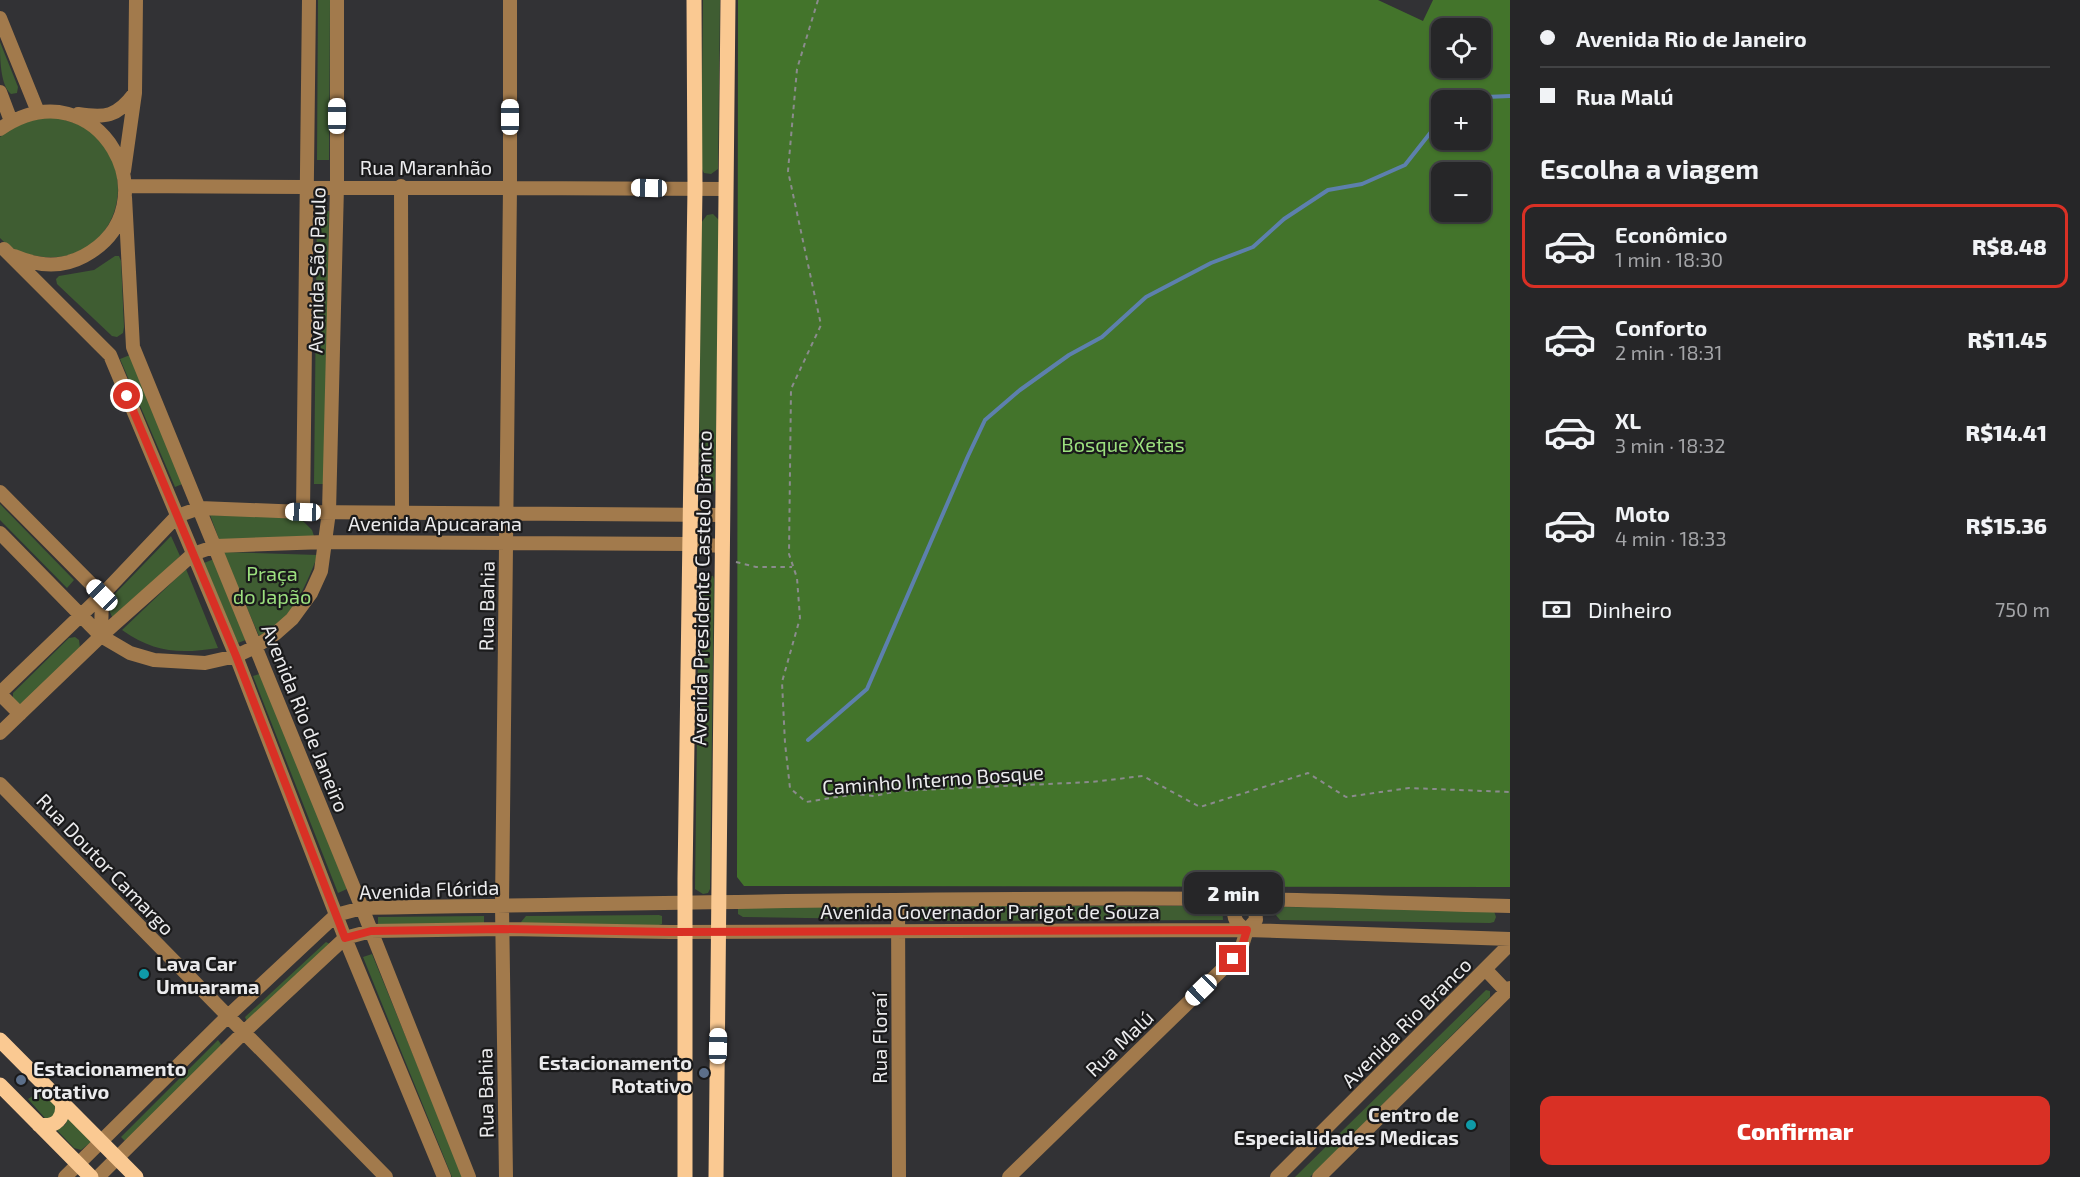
<!DOCTYPE html>
<html lang="pt">
<meta charset="utf-8">
<style>
:root{--surface:#262628;--page:#2e2e30;--text:#f1f3f6;--muted:#a4a5a8;--line:#424345;--accent:#d93025}
body{margin:0;font-family:"Exo 2",sans-serif;background:var(--page);color:var(--text);height:100vh;display:flex;flex-direction:column;font-size:22px;white-space:nowrap}
*{box-sizing:border-box;margin:0}
p{font-size:20px;color:var(--muted)}
.icon{flex:none;width:33px;height:33px;fill:none;stroke:currentColor;stroke-width:2;stroke-linecap:round;stroke-linejoin:round}
.map{position:relative;flex:1;overflow:hidden}
.side{display:flex;flex-direction:column;background:var(--surface);width:570px}
.side>*{flex:none}
.banner{display:grid;align-content:center;height:132px;padding:0 30px;background:var(--surface)}
.fabs{position:absolute;left:1431px;top:18px;display:grid;gap:12px}
.fabs a{display:grid;place-items:center;width:60px;height:60px;border-radius:12px;background:var(--surface);box-shadow:0 2px 4px #0004,0 0 0 2px var(--line);font-size:30px}
.end{position:absolute;width:27px;height:27px;margin:-14px;border:8px solid #d93025;background:#fff;box-shadow:0 0 0 3px #fff}
.from{border-radius:50%}
.bubble{position:absolute;height:42px;border-radius:12px;background:var(--surface);box-shadow:0 2px 4px #0004,0 0 0 2px var(--line);font-size:20px;font-weight:800;line-height:42px;text-align:center}
.car{position:absolute;width:18px;height:36px;margin:-18px -9px;border-radius:8px;box-shadow:0 0 4px 2px #0007;background:linear-gradient(#fff 24%,#345 0 40%,#fff 0 76%,#345 0 86%,#fff 0)}
.banner b{display:flex;align-items:center;gap:21px;height:57px;font-size:22px}
.banner b+b{border-top:2px solid var(--line)}
.banner i{width:15px;height:15px;background:var(--text)}
ul{padding:0;list-style:none}
li{display:flex;align-items:center;gap:18px;height:84px;margin:0 12px 9px;padding:0 18px;border:3px solid transparent;border-radius:12px}
li div{flex:1}
li b{display:block;font-size:22px}
li em{font-style:normal;font-weight:800}
li.active{border-color:var(--accent)}
li>.icon{width:54px;height:54px;stroke-width:1.5}
h2{padding:0 30px;font-size:27px;line-height:72px}
.pay{display:flex;align-items:center;gap:15px;height:66px;padding:0 30px;font-size:22px}
.pay p{margin-inline-start:auto}
.cta{display:flex;gap:12px;margin-top:auto;padding:12px 30px}
.cta a{flex:1;height:69px;border-radius:12px;background:var(--accent);color:#fff;font-size:24px;font-weight:800;line-height:69px;text-align:center}
main{display:flex;flex:1;min-height:0}
.map>svg:first-child{display:block}
</style>
<main>
<div class="map">
<svg width="1510" height="1177" viewBox="0 0 1510 1177">
<rect width="100%" height="100%" fill="#323235"/>
<!-- green -->
<path fill="#3f5d32" d="M318 0H330L329 160H317Z
M703 0H720L718 169 711 174 704 173 701 167Z
M0 42 18 87 17 93 11 94C0 85 0 57 0 42Z
M55 117C71 122 89 126 100 139 142 191 106 268 37 256 22 254 10 249 0 238V137C18 122 33 119 55 117Z
M317 211H329L325 484H314Z
M713 214 720 221 715 490 711 494 703 495 699 488 701 223 707 215Z
M115 256H119L121 261 124 327 123 333 117 337 112 336 57 284 56 279 59 276 94 270Z
M130 355 185 483 175 487 120 359Z
M0 504 74 580 67 588 0 520Z
M210 515 299 517 312 530 317 545 220 542Z
M171 536 180 556 114 621 109 610 110 599Z
M223 552 318 555C305 587 292 621 259 636Z
M214 559 248 639 238 643 204 563Z
M186 569 218 648C179 654 155 653 122 630Z
M706 574 713 576 714 579 710 889 708 893 703 894 695 889 699 579 701 576Z
M75 637 79 640 80 648 23 704H17L13 698V693L69 638Z
M262 673 347 889 338 893 253 676Z
M866 903 872 907 871 918 865 919 743 917 738 914V908Z
M920 906H1222L1223 920 920 921Z
M1281 907 1489 909 1494 911 1496 917 1494 922 1490 923 1280 920 1275 914 1278 908Z
M659 915 662 916V924L659 925H523L521 922 526 916Z
M484 916V925H378V917Z
M326 942 330 944 247 1022 245 1017Z
M372 954 463 1177H452L363 957Z
M1486 990 1490 991V997L1310 1177H1295Z
M218 1040 223 1047 127 1143 121 1137Z
M42 1090 58 1109 52 1120 45 1118 28 1099Z
M68 1115 91 1142 81 1150 74 1148 56 1129C65 1127 67 1124 68 1115Z"/>
<!-- forest -->
<path fill="#43742b" fill-rule="evenodd" d="M738 0H1378L1423 21 1433 0H1510V887L744 886 737 877ZM1442 28H1480V68H1442ZM1442 100H1480V140H1442ZM1442 172H1480V212H1442Z"/>
<g fill="none" stroke-linecap="round" stroke-linejoin="round">
<!-- stream -->
<path stroke="#5d80ad" stroke-width="4" d="M1459 100 1461 98 1510 96
M808 740 867 689 968 456 985 420 1020 390 1069 355 1102 337 1146 297 1211 263 1253 247 1284 219 1328 190 1362 184 1405 165 1442 118"/>
<!-- path -->
<path stroke="#8b8b8d" stroke-width="2" stroke-dasharray="4.5 4.5" stroke-linecap="butt" d="M818 0 797 69 788 171 821 325 791 389 789 554 797 578 800 618 782 682 785 743 790 788 806 802 856 794 874 796 898 791 1091 782 1143 776 1200 807 1308 773 1346 797 1409 788 1510 792
M736 562 756 567H792"/>
<!-- minor -->
<path stroke="#a27a4c" stroke-width="14" d="M0 18 38 112
M0 92 11 121
M78 114C105 118 117 117 134 94
M0 129C98 62 176 207 84 256 62 268 37 266 14 256
M124 171 135 93 136 0
M125 186 726 189
M401 186 402 513
M125 197 133 347 362 908 469 1177
M4 249 110 355 236 656 345 938 444 1177
M0 492 102 595
M303 512 309 0
M0 533 101 636 130 653 154 660 205 663 236 656 255 647 275 634 292 619 311 593 321 571 329 512 337 186V0
M101 636 102 595
M0 693 102 595 177 516 200 508 303 512 723 515
M0 694 20 714
M0 733 101 636 193 554 216 546 325 542 689 544 722 546
M0 784 386 1177
M898 900 899 1177
M1486 970 1506 991
M65 1177 228 1016 336 915 362 908C656 903 951 897 1245 899 1333 900 1422 904 1510 906
M98 1177 244 1032 345 938 371 931 503 929 670 932 1247 930 1510 939
M506 1177 502 906 510 187V0
M1009 1177 1233 959 1242 946 1247 930 1256 920 1255 908 1246 899 1235 906C1232 918 1237 925 1247 930
M1277 1177 1510 944
M1319 1177 1510 988"/>
<!-- major -->
<path stroke="#fac992" stroke-width="15" d="M0 1040 136 1177
M0 1085 91 1177
M39 1125C56 1128 65 1118 62 1102
M685 1177V879L695 188 694 0
M716 1177 728 0"/>
</g>
<g fill="none" stroke-linecap="round" stroke-linejoin="round">
<!-- route -->
<path stroke="#d93025" stroke-width="8" d="M127 396 236 656 345 938 371 931 503 929 670 932 1247 930 1242 946 1233 959"/>
</g>
<!-- markers -->
<g fill="#0f9aa8" stroke="#1a1a1b" stroke-width="2">
<circle cx="144" cy="974" r="6"/>
<circle cx="1471" cy="1125" r="6"/>
</g>
<g fill="#5c6f8a" stroke="#1a1a1b" stroke-width="2">
<circle cx="704" cy="1073" r="6"/>
<circle cx="21" cy="1080" r="6"/>
</g>
<g text-anchor="middle" dominant-baseline="central" stroke-width="4.5" stroke-linejoin="round" paint-order="stroke">
<!-- street labels -->
<g font-size="20" fill="#ebebed" stroke="#1a1a1b">
<text x="426" y="167">Rua Maranhão</text>
<text transform="translate(316 270) rotate(-89)">Avenida São Paulo</text>
<text x="435" y="523">Avenida Apucarana</text>
<text transform="translate(701 588) rotate(-89)">Avenida Presidente Castelo Branco</text>
<text transform="translate(486 606) rotate(-89)">Rua Bahia</text>
<text transform="translate(306 718) rotate(68)">Avenida Rio de Janeiro</text>
<text transform="translate(933 779) rotate(-4)">Caminho Interno Bosque</text>
<text transform="translate(106 864) rotate(46)">Rua Doutor Camargo</text>
<text transform="translate(429 889) rotate(-2)">Avenida Flórida</text>
<text x="990" y="911">Avenida Governador Parigot de Souza</text>
<text transform="translate(1406 1022) rotate(-45)">Avenida Rio Branco</text>
<text transform="translate(879 1038) rotate(-90)">Rua Floraí</text>
<text transform="translate(1119 1043) rotate(-44)">Rua Malú</text>
<text transform="translate(485 1093) rotate(-91)">Rua Bahia</text>
</g>
<!-- park labels -->
<g font-size="20" fill="#9ce07e" stroke="#1a1a1b">
<text x="1123" y="444">Bosque Xetas</text>
<text x="272" y="573">Praça<tspan x="272" dy="23">do Japão</tspan></text>
</g>
<!-- poi labels -->
<g font-size="20" font-weight="bold" fill="#ebebed" stroke="#1a1a1b" text-anchor="start">
<text x="156" y="963">Lava Car<tspan x="156" dy="23">Umuarama</tspan></text>
<text x="692" y="1062" text-anchor="end">Estacionamento<tspan x="692" dy="23">Rotativo</tspan></text>
<text x="33" y="1068">Estacionamento<tspan x="33" dy="23">rotativo</tspan></text>
<text x="1459" y="1114" text-anchor="end">Centro de<tspan x="1459" dy="23">Especialidades Medicas</tspan></text>
</g>
</g>
</svg>
<div class="fabs">
<a><svg class="icon" aria-label="locate" viewBox="0 0 24 24"><circle cx="12" cy="12" r="6"/><path d="M12 2v4M12 18v4M2 12h4M18 12h4"/></svg></a>
<a>+</a>
<a>−</a>
</div>
<i class="end from" style="left:127px;top:396px"></i>
<i class="end" style="left:1233px;top:959px"></i>
<div class="bubble" style="left:1184px;top:872px;width:99px">2 min</div>
<i class="car" style="left:337px;top:116px;rotate:0deg"></i>
<i class="car" style="left:510px;top:117px;rotate:0deg"></i>
<i class="car" style="left:649px;top:188px;rotate:271deg"></i>
<i class="car" style="left:303px;top:512px;rotate:272deg"></i>
<i class="car" style="left:102px;top:595px;rotate:315deg"></i>
<i class="car" style="left:1201px;top:990px;rotate:226deg"></i>
<i class="car" style="left:718px;top:1046px;rotate:1deg"></i>
</div>
<section class="side">
<div class="banner">
<b><i class="from"></i>Avenida Rio de Janeiro</b>
<b><i></i>Rua Malú</b>
</div>
<h2>Escolha a viagem</h2>
<ul>
<li class="active"><svg class="icon" aria-label="car" viewBox="0 0 24 24"><path d="M5 17H2v-5l4-1 3-4h7l3 4 3 1v5h-3M9 17h6M6 11h13"/><circle cx="7" cy="17" r="2"/><circle cx="17" cy="17" r="2"/></svg><div><b>Econômico</b><p>1 min · 18:30</p></div><em>R$8.48</em></li>
<li><svg class="icon" aria-label="car" viewBox="0 0 24 24"><path d="M5 17H2v-5l4-1 3-4h7l3 4 3 1v5h-3M9 17h6M6 11h13"/><circle cx="7" cy="17" r="2"/><circle cx="17" cy="17" r="2"/></svg><div><b>Conforto</b><p>2 min · 18:31</p></div><em>R$11.45</em></li>
<li><svg class="icon" aria-label="car" viewBox="0 0 24 24"><path d="M5 17H2v-5l4-1 3-4h7l3 4 3 1v5h-3M9 17h6M6 11h13"/><circle cx="7" cy="17" r="2"/><circle cx="17" cy="17" r="2"/></svg><div><b>XL</b><p>3 min · 18:32</p></div><em>R$14.41</em></li>
<li><svg class="icon" aria-label="car" viewBox="0 0 24 24"><path d="M5 17H2v-5l4-1 3-4h7l3 4 3 1v5h-3M9 17h6M6 11h13"/><circle cx="7" cy="17" r="2"/><circle cx="17" cy="17" r="2"/></svg><div><b>Moto</b><p>4 min · 18:33</p></div><em>R$15.36</em></li>
</ul>
<div class="pay"><svg class="icon" aria-label="cash" viewBox="0 0 24 24"><path d="M3 7h18v10H3z"/><circle cx="12" cy="12" r="2"/></svg>Dinheiro<p>750 m</p></div>
<div class="cta"><a>Confirmar</a></div>
</section>
</main>
